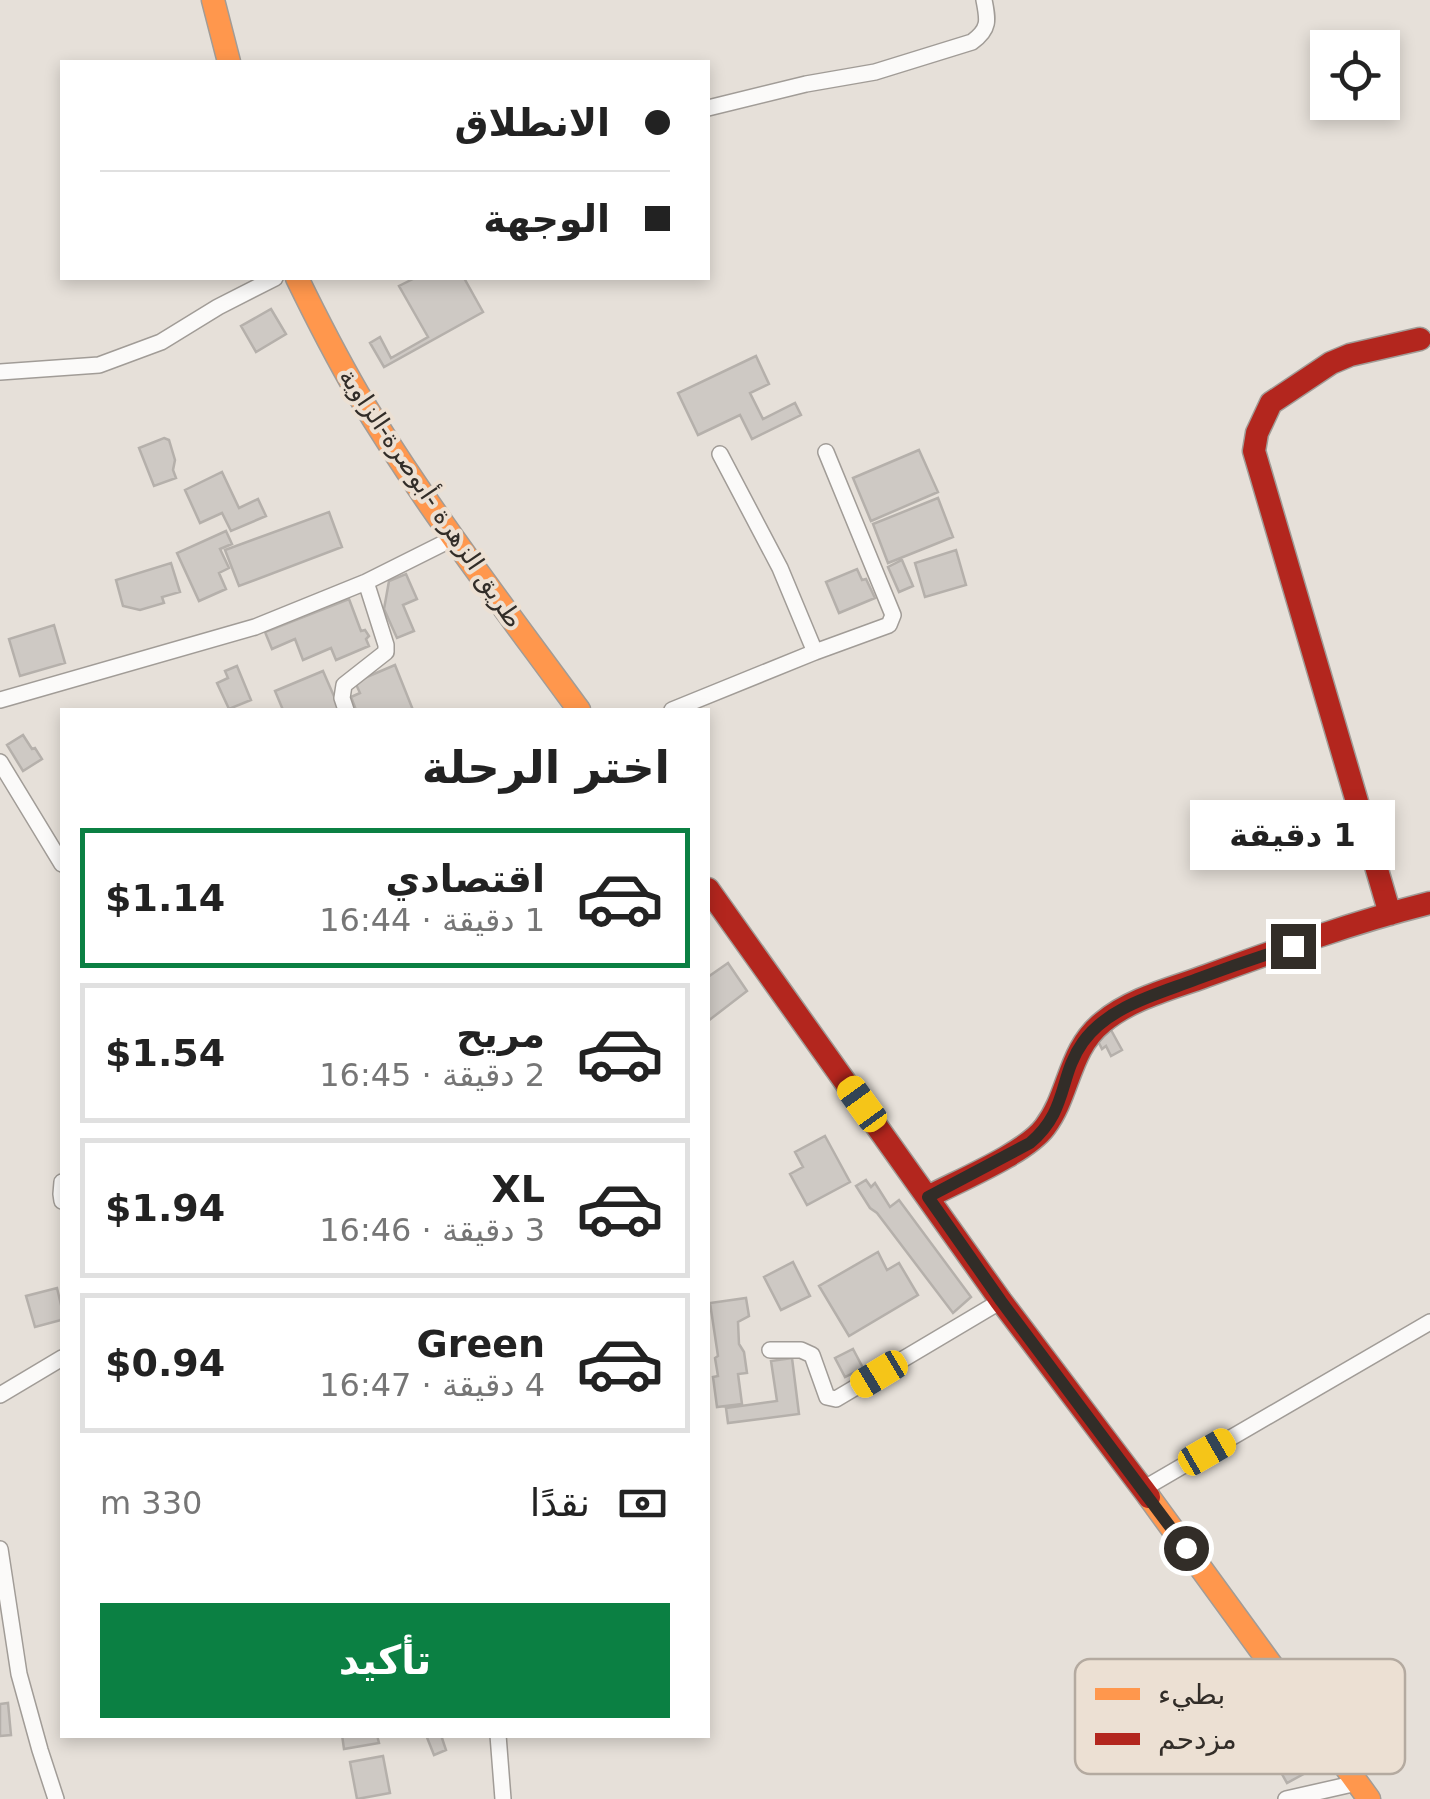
<!DOCTYPE html>
<html lang="ar">
<meta charset="utf-8">
<style>
:root{--surface:#fff;--page:#f6f6f6;--text:#222;--muted:#767676;--line:#e0e0e0;--accent:#0b8043}
body{margin:0;font-family:"DejaVu Sans",Vazirmatn,sans-serif;background:var(--page);color:var(--text);direction:rtl;height:100vh;display:flex;flex-direction:column;font-size:38px;white-space:nowrap}
*{box-sizing:border-box;margin:0}
p{font-size:32px;color:var(--muted)}
.icon{flex:none;width:55px;height:55px;fill:none;stroke:currentColor;stroke-width:2;stroke-linecap:round;stroke-linejoin:round}
.map{position:relative;flex:1;overflow:hidden;direction:ltr}
.sheet{position:absolute;left:60px;top:708px;width:650px;height:1030px;display:flex;flex-direction:column;background:var(--surface);border-radius:0px;box-shadow:0 5px 15px #0003;direction:rtl}
.sheet>*{flex:none}
.hud{position:absolute;left:60px;top:60px;width:650px;height:220px;border-radius:0px;box-shadow:0 5px 15px #0003;direction:rtl;display:grid;align-content:center;height:220px;padding:0 40px;background:var(--surface)}
.buttons{position:absolute;left:1310px;top:30px;display:grid;gap:20px}
.buttons a{display:grid;place-items:center;width:90px;height:90px;border-radius:0px;background:var(--surface);box-shadow:0 5px 15px #0003;font-size:50px}
.end{position:absolute;width:45px;height:45px;margin:-22px;border:12px solid #322d28;background:#fff;box-shadow:0 0 0 5px #fff}
.from{border-radius:50%}
.bubble{position:absolute;height:70px;border-radius:0px;background:var(--surface);box-shadow:0 5px 15px #0003;font-size:32px;font-weight:800;line-height:70px;text-align:center;direction:rtl}
.car{position:absolute;width:30px;height:60px;margin:-30px -15px;border-radius:12px;box-shadow:0 0 8px 2px #0007;background:linear-gradient(#f5c518 24%,#345 0 40%,#f5c518 0 76%,#345 0 86%,#f5c518 0)}
.hud b{display:flex;align-items:center;gap:35px;height:95px;font-size:38px}
.hud b+b{border-top:2px solid var(--line)}
.hud i{width:25px;height:25px;background:var(--text)}
ul{padding:0;list-style:none}
li{display:flex;align-items:center;gap:30px;height:140px;margin:0 20px 15px;padding:0 20px;border:5px solid var(--line);border-radius:0px}
li div{flex:1}
li b{display:block;font-size:38px}
li em{font-style:normal;font-weight:800}
li.on{border-color:var(--accent)}
li>.icon{width:90px;height:90px;stroke-width:1.5}
h2{padding:0 40px;font-size:45px;line-height:120px}
.pay{display:flex;align-items:center;gap:25px;height:110px;padding:0 40px;font-size:38px}
.pay p{margin-inline-start:auto}
.action{display:flex;gap:20px;margin-top:auto;padding:20px 40px}
.action a{flex:1;height:115px;border-radius:0px;background:var(--accent);color:#fff;font-size:40px;font-weight:800;line-height:115px;text-align:center}
.map>svg:first-child{display:block}
</style>
<div class="map">
<svg width="1430" height="1799" viewBox="0 0 1430 1799">
<rect width="100%" height="100%" fill="#e6e0d9"/>
<!-- building -->
<path fill="#cec9c4" stroke="#b5b0ab" stroke-width="2.5" d="M415 278H464L483 312 384 367 370 343 380 337 391 358 428 337 399 286Z
M271 309 286 334 256 352 241 326Z
M756 356 769 384 750 393 763 419 795 403 801 415 752 439 740 415 698 435 678 393Z
M164 438 169 440 175 460 173 470 176 478 154 486 139 448Z
M919 450 938 492 871 521 853 478Z
M222 472 239 508 258 499 266 516 231 531 222 513 200 523 185 490Z
M938 498 953 537 888 563 873 524Z
M329 512 342 547 239 586 225 550Z
M226 531 232 544 220 549 229 568 219 573 226 589 199 601 177 553Z
M956 550 966 585 925 597 915 563Z
M902 560 913 586 899 592 888 567Z
M171 563 180 592 162 597 164 603 140 610 123 606 116 580Z
M857 569 862 580 866 579 875 598 839 613 826 582Z
M406 574 417 599 403 605 414 631 397 638 384 609 389 581Z
M349 599 361 631 365 630 369 636 366 639 369 646 336 660 331 648 303 660 295 639 272 649 265 632Z
M54 625 65 663 20 676 9 639Z
M395 665 413 710H356L351 697 360 693 355 682Z
M237 666 251 700 229 709 217 683 228 678 225 671Z
M323 671 340 710H283L275 691Z
M23 735 32 749 35 748 42 759 23 771 7 745Z
M728 963 747 991 708 1021V977Z
M1111 1030 1122 1050 1111 1056 1106 1046 1102 1049 1096 1037Z
M825 1136 850 1182 807 1205 790 1174 803 1167 795 1152Z
M866 1180 871 1187 875 1183 890 1207 899 1200 971 1297 953 1313 877 1213 870 1208 856 1186Z
M878 1252 887 1270 899 1263 918 1295 849 1336 819 1286Z
M793 1262 810 1296 781 1310 764 1277Z
M57 1288 62 1309 61 1320 35 1327 26 1296Z
M746 1298 749 1316 738 1322 739 1344 744 1352 747 1373 738 1374 742 1404 717 1407 713 1377 718 1376 715 1358 718 1356 710 1303Z
M853 1349 863 1368 845 1377 835 1358Z
M792 1358 799 1414 728 1423 726 1408 777 1401 771 1361Z
M8 1703 11 1735 0 1736V1704Z
M342 1735H377L379 1743 344 1749Z
M426 1735H441L446 1750 434 1755Z
M1295 1740 1311 1770 1287 1783 1270 1753Z
M383 1756 390 1793 357 1799 350 1762Z"/>
<g fill="none" stroke-linecap="round" stroke-linejoin="round">
<!-- street casing -->
<g stroke="#a19c97" stroke-width="18">
<path id="street" d="M708 108 806 84 875 72 972 42C990 29 988 20 984 0
M0 372 99 365 161 342 218 307 275 278
M815 652 889 625 893 615 826 452
M0 700 255 627 366 582 454 538
M346 710 342 698 344 685 386 652V645L366 582
M672 710 815 652 780 568 720 454
M0 762 62 864
M62 1182 61 1194 62 1201
M770 1350H801L812 1355 827 1397 836 1399 1001 1301
M0 1395 62 1358
M1143 1489 1430 1322
M0 1549 19 1674 40 1750 56 1799
M498 1735 503 1799
M1286 1799 1357 1783"/>
</g>
<!-- slow casing -->
<g stroke="#a19c97" stroke-width="25">
<path id="slow" d="M213 0 229 62
M297 278C316 317 336 356 358 394 424 504 503 606 579 710
M1149 1497 1369 1799"/>
</g>
<!-- jam casing -->
<g stroke="#a19c97" stroke-width="25">
<path id="jam" d="M708 889 1001 1301 1149 1497
M1390 914 1254 451 1257 433 1271 403 1331 363 1350 355 1420 339
M928 1197C958 1181 1026 1153 1045 1127 1070 1094 1068 1050 1103 1022 1132 998 1171 989 1206 976 1280 949 1354 922 1430 903"/>
</g>
<!-- street -->
<use href="#street" stroke="#fbfaf9" stroke-width="15"/>
<!-- slow -->
<use href="#slow" stroke="#ff974d" stroke-width="22"/>
<!-- jam -->
<use href="#jam" stroke="#b3261e" stroke-width="22"/>
</g>
<g fill="none" stroke-linecap="round" stroke-linejoin="round">
<!-- route -->
<path stroke="#322d28" stroke-width="12" d="M1186 1548 1001 1301 928 1197 1030 1143C1069 1110 1058 1077 1083 1042 1109 1006 1158 994 1197 979 1229 967 1261 956 1293 946"/>
</g>
<g text-anchor="middle" dominant-baseline="central" stroke-width="8" stroke-linejoin="round" paint-order="stroke">
<!-- street labels -->
<g font-size="25" fill="#322d28" stroke="#ece0d3">
<text transform="translate(431 498) rotate(56)">طريق الزهرة -أبوصرة-الزاوية</text>
</g>
</g>
<!-- legend -->
<rect x="1075" y="1659" width="330" height="115" rx="15" fill="#ece0d3" stroke="#b4aaa0" stroke-width="2.5"/>
<rect x="1095" y="1688" width="45" height="12" fill="#ff974d"/>
<rect x="1095" y="1733" width="45" height="12" fill="#b3261e"/>
<g font-size="28" fill="#322d28">
<text x="1158" y="1704">بطيء</text>
<text x="1158" y="1749">مزدحم</text>
</g>
</svg>
<div class="buttons">
<a><svg class="icon" aria-label="locate" viewBox="0 0 24 24"><circle cx="12" cy="12" r="6"/><path d="M12 2v4M12 18v4M2 12h4M18 12h4"/></svg></a>
</div>
<i class="end from" style="left:1186px;top:1548px"></i>
<i class="end" style="left:1293px;top:946px"></i>
<div class="bubble" style="left:1190px;top:800px;width:205px">1 دقيقة</div>
<i class="car" style="left:862px;top:1104px;rotate:324deg"></i>
<i class="car" style="left:879px;top:1374px;rotate:239deg"></i>
<i class="car" style="left:1207px;top:1452px;rotate:60deg"></i>
<div class="hud">
<b><i class="from"></i>الانطلاق</b>
<b><i></i>الوجهة</b>
</div>
<section class="sheet">
<h2>اختر الرحلة</h2>
<ul>
<li class="on"><svg class="icon" aria-label="car" viewBox="0 0 24 24"><path d="M5 17H2v-5l4-1 3-4h7l3 4 3 1v5h-3M9 17h6M6 11h13"/><circle cx="7" cy="17" r="2"/><circle cx="17" cy="17" r="2"/></svg><div><b>اقتصادي</b><p>1 دقيقة · 16:44</p></div><em>$1.14</em></li>
<li><svg class="icon" aria-label="car" viewBox="0 0 24 24"><path d="M5 17H2v-5l4-1 3-4h7l3 4 3 1v5h-3M9 17h6M6 11h13"/><circle cx="7" cy="17" r="2"/><circle cx="17" cy="17" r="2"/></svg><div><b>مريح</b><p>2 دقيقة · 16:45</p></div><em>$1.54</em></li>
<li><svg class="icon" aria-label="car" viewBox="0 0 24 24"><path d="M5 17H2v-5l4-1 3-4h7l3 4 3 1v5h-3M9 17h6M6 11h13"/><circle cx="7" cy="17" r="2"/><circle cx="17" cy="17" r="2"/></svg><div><b>XL</b><p>3 دقيقة · 16:46</p></div><em>$1.94</em></li>
<li><svg class="icon" aria-label="car" viewBox="0 0 24 24"><path d="M5 17H2v-5l4-1 3-4h7l3 4 3 1v5h-3M9 17h6M6 11h13"/><circle cx="7" cy="17" r="2"/><circle cx="17" cy="17" r="2"/></svg><div><b>Green</b><p>4 دقيقة · 16:47</p></div><em>$0.94</em></li>
</ul>
<div class="pay"><svg class="icon" aria-label="cash" viewBox="0 0 24 24"><path d="M3 7h18v10H3z"/><circle cx="12" cy="12" r="2"/></svg>نقدًا<p>330 m</p></div>
<div class="action"><a>تأكيد</a></div>
</section>
</div>
